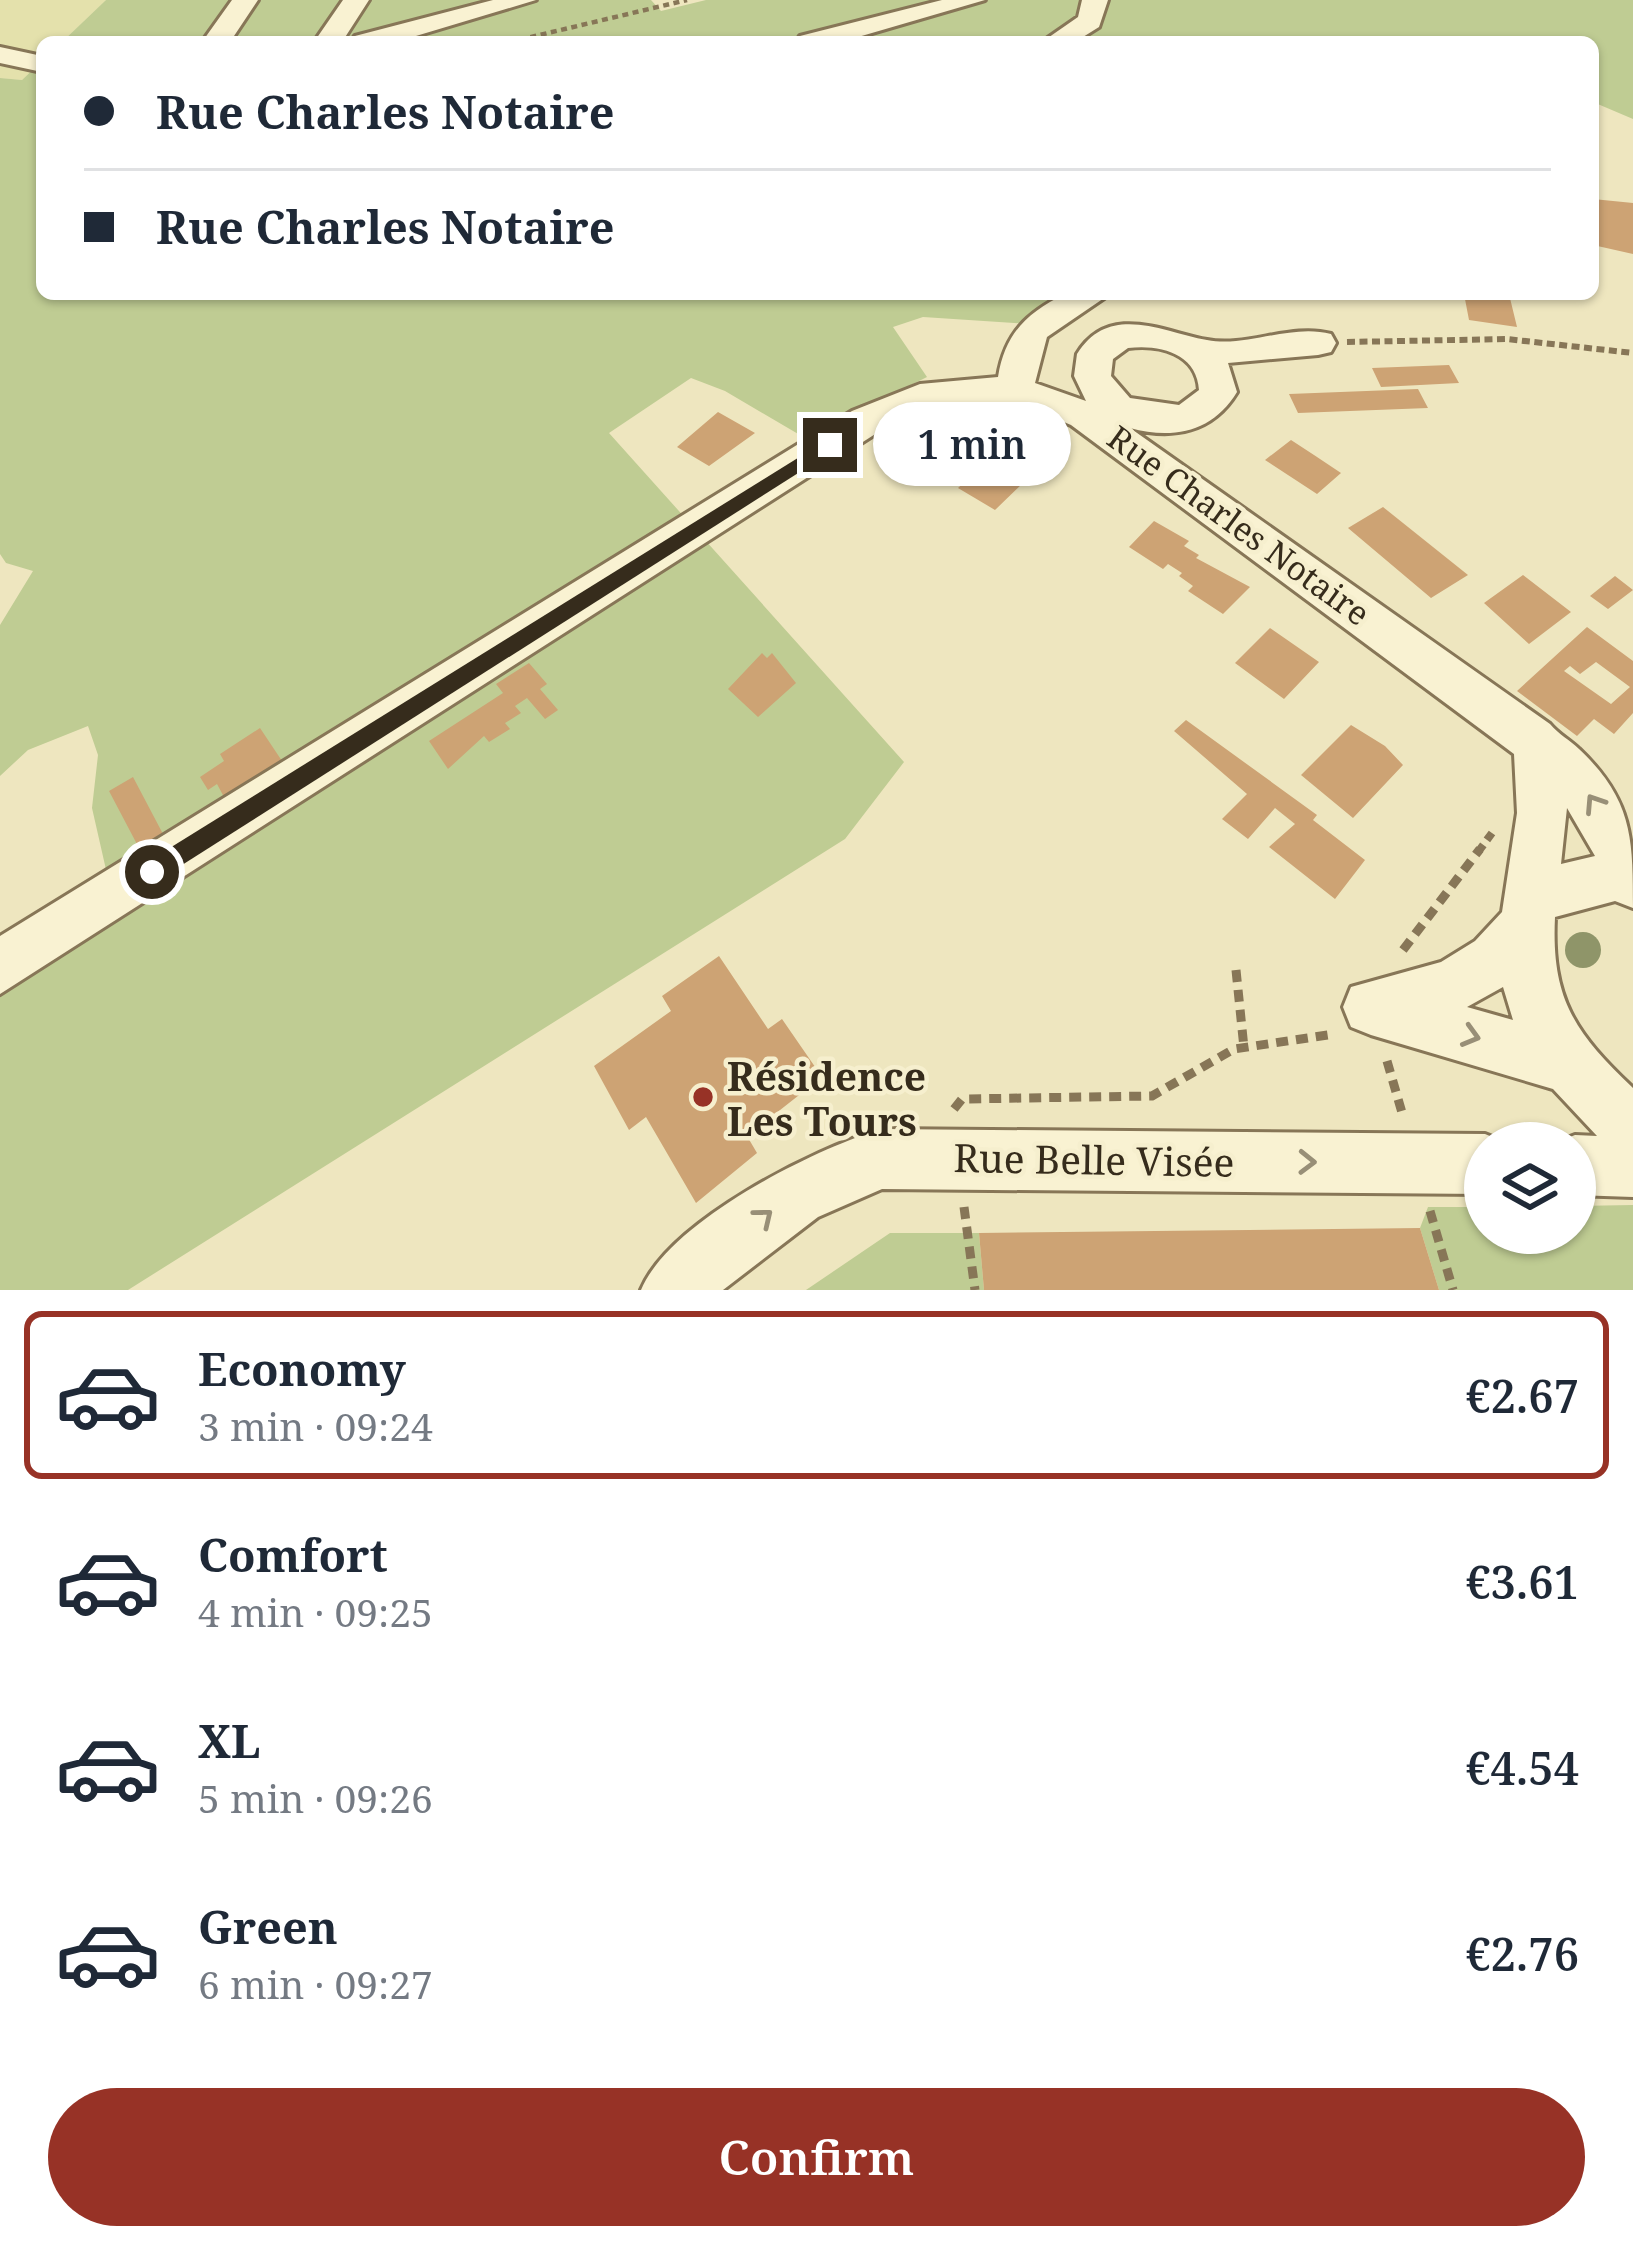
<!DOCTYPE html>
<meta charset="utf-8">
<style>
:root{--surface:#fff;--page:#f6f6f7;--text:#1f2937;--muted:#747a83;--line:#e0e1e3;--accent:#973226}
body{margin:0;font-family:"Noto Serif",serif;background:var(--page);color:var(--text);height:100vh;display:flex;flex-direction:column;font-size:45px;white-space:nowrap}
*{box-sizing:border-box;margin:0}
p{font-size:39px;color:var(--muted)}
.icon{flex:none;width:66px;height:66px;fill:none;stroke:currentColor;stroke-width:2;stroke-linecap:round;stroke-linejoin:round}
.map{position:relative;height:1290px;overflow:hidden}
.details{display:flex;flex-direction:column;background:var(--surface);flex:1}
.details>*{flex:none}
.guide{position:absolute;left:36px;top:36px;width:1563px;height:264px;border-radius:18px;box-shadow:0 3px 9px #0004;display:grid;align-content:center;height:264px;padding:0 48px;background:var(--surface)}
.controls{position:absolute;left:1464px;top:1122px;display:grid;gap:24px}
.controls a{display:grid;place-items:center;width:132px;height:132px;border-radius:50%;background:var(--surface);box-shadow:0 3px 9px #0004;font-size:60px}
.end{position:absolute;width:54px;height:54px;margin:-27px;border:15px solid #362c1c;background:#fff;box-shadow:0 0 0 6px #fff}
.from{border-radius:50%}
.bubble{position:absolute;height:84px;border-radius:42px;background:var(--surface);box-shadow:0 3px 9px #0004;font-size:39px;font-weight:600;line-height:84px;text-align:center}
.guide b{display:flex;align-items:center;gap:42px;height:114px;font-size:45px}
.guide b+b{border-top:3px solid var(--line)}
.guide i{width:30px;height:30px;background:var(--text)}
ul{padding:21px 0 0;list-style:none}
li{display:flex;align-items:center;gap:36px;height:168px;margin:0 24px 18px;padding:0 24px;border:6px solid transparent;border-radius:18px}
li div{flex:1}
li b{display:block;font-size:45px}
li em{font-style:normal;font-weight:600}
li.selected{border-color:var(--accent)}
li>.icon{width:108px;height:108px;stroke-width:1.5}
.action{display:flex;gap:24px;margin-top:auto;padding:24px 48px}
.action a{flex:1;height:138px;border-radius:72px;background:var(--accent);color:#fff;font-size:48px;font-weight:600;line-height:138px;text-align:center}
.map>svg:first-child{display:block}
</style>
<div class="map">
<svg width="1633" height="1290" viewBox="0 0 1633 1290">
<rect width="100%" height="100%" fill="#eee6bf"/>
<!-- farmland -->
<path fill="#e4e1ac" d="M0 0H106L62 42H42V61L22 80 0 78Z"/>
<!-- green -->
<path fill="#bfcc93" d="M106 0H651L661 11 706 0H1633V119L1593 102V42H62Z
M42 61V294H1071L1030 324 923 317 893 327 927 377 805 438 725 391 691 378 609 433 904 762 845 839 128 1290H0V967L112 896 92 808 98 755 88 726 28 750 0 776V625L33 571 6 563 0 554V78L22 80Z
M1633 1205V1290H1439L1420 1228 1428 1207H1485V1233H1575V1206Z
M890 1233H979L984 1290H806Z"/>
<!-- building -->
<path fill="#cda374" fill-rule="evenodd" d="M1593 199 1633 203V254L1593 245Z
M1464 294H1509L1517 327 1469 320Z
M1449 365 1459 383 1381 387 1372 368Z
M1418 389 1428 408 1298 413 1289 394Z
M718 412 755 433 709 466 677 447Z
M1022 429 1057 450 995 510 958 488Z
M1291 440 1314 455 1341 473 1317 494 1265 460Z
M914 444 941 461 922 478 895 460Z
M1383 507 1468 575 1431 598 1348 528Z
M1154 521 1189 541 1184 546 1199 555 1196 558 1250 587 1223 614 1188 591 1193 586 1179 576 1182 573 1168 564 1163 569 1129 547Z
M1523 575 1571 612 1529 644 1484 603Z
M1615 576 1633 590 1608 609 1590 596Z
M1587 627 1633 661V713L1614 734 1594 719 1577 736 1517 691ZM1596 662 1630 687 1611 704 1564 671 1570 666 1580 674Z
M1270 628 1319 662 1284 699 1235 663Z
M762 653 767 658 772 653 796 683 758 717 728 689Z
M529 663 547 684 540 689 558 710 545 719 527 698 515 706 521 713 505 723 510 729 489 742 484 736 448 769 429 741 503 693 496 684Z
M1186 720 1317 815 1313 820 1365 860 1335 899 1269 847 1295 824 1275 808 1248 839 1222 819 1247 794 1174 731Z
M1351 725 1385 746 1403 765 1353 818 1301 775Z
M260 728 282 761 224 797 217 784 208 790 200 777 224 761 220 754Z
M133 777 163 834 139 848 109 791Z
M719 956 768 1029 782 1019 822 1077 747 1136 757 1153 696 1203 646 1117 629 1130 594 1066 671 1011 662 996Z
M1420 1228 1439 1290H984L979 1233Z"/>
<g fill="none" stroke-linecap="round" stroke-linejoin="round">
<!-- minor casing -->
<g stroke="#877657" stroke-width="6">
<path id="minor" d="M232 0H258L230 42H202Z
M343 0H369L342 42H314Z
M493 0H536L396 42H351L355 36Z
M942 0H985L841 42H796L800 36Z
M1082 0H1108L1099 27 1075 42H1042L1078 17Z
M0 47 42 56V72L0 63Z
M1065 294H1110L1047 337 1035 383 1086 401 1074 376 1077 354C1109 302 1163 332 1207 340 1247 348 1291 323 1331 334L1336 343 1331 352 1318 355 1228 363 1237 392C1213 432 1173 440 1130 428L1550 724C1558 734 1570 740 1579 749 1633 800 1633 839 1633 908L1615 901 1555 917C1551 999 1575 1033 1633 1088V1197L1575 1195V1143H1555L1575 1135 1597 1136 1553 1089 1371 1035 1351 1027 1343 1007 1351 987 1441 962 1475 941 1502 912 1517 813 1514 754 1071 425C1003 395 944 397 880 431L0 994V936L852 411 920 384 998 377C1005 333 1027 313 1065 294ZM1128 348C1159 344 1197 353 1199 390L1179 405 1130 398 1111 376 1113 359ZM1567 808 1595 856 1561 864ZM1503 987 1513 1020 1467 1007Z
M882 1129 1485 1134 1507 1143H1485V1194L882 1189 818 1217 723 1290H641C669 1222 813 1149 882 1129Z"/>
</g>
<!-- path-far3 -->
<path stroke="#877657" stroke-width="4.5" stroke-dasharray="6 4.5" stroke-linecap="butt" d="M510 42 687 0"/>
<!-- path-far2 -->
<path stroke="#877657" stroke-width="6" stroke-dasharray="8 4.5" stroke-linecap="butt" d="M1347 342 1507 339 1633 353"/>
<!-- path-far1 -->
<path stroke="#877657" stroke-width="8" stroke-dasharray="9 6" stroke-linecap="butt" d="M1478 852 1492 833"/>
<!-- path -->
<path stroke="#877657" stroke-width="9" stroke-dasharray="12 8" stroke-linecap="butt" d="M1403 950 1480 849
M1236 970 1244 1048
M1387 1061 1403 1116
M954 1109 962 1099 1152 1096 1234 1049 1334 1034
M964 1207 975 1290
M1430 1211 1453 1290"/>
<!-- minor -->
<use href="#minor" fill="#f9f2d2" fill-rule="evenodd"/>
</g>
<!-- trees -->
<circle fill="#8f9569" cx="1583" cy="950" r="18"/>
<!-- one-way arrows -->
<defs><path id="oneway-chevron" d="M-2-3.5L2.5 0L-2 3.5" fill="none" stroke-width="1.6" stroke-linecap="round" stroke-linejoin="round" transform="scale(3)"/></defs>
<g stroke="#988f77">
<use href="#oneway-chevron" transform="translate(1594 803) rotate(-123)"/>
<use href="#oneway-chevron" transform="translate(1471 1036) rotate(16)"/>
<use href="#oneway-chevron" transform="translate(1307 1162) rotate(1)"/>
<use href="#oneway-chevron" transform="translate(764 1217) rotate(-39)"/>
</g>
<!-- route -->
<path fill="#362c1c" d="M830 438 839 445 836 449 160 879H144V864Z"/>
<!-- markers -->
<circle fill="#973226" stroke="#f6efce" stroke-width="4.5" cx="703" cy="1097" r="12"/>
<g text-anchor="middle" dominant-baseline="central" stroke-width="9" stroke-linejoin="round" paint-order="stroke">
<!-- street labels -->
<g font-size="33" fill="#362c1c" stroke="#f6efce">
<text transform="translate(1239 525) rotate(36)">Rue Charles Notaire</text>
</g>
<!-- near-poi labels -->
<g font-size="39" font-weight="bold" fill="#362c1c" stroke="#f6efce" text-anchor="start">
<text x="727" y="1075">Résidence<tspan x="727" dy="45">Les Tours</tspan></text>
</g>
<!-- near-street labels -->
<g font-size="39" fill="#362c1c" stroke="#f6efce">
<text transform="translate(1094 1159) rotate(1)">Rue Belle Visée</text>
</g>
</g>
</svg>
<div class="controls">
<a><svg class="icon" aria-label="layers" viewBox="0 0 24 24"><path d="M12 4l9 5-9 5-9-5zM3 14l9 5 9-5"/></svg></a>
</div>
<i class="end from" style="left:152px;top:872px"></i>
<i class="end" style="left:830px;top:445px"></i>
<div class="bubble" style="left:873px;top:402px;width:198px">1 min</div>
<div class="guide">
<b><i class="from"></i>Rue Charles Notaire</b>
<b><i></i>Rue Charles Notaire</b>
</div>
</div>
<section class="details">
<ul>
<li class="selected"><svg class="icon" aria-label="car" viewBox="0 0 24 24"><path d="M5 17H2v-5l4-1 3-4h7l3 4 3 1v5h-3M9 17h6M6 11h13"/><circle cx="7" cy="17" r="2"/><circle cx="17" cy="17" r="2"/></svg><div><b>Economy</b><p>3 min · 09:24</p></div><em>€2.67</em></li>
<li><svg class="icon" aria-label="car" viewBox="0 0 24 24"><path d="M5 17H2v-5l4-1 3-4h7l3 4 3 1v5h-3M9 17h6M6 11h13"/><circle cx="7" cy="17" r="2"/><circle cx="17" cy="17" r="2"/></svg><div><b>Comfort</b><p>4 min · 09:25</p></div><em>€3.61</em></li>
<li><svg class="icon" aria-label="car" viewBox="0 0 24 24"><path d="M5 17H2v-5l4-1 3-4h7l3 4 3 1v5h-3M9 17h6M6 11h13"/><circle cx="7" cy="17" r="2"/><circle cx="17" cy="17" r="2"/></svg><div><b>XL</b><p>5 min · 09:26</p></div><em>€4.54</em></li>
<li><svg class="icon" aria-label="car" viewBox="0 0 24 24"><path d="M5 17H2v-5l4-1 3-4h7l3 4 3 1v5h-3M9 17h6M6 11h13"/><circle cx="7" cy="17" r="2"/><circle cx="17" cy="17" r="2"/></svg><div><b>Green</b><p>6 min · 09:27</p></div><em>€2.76</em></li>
</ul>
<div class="action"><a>Confirm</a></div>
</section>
